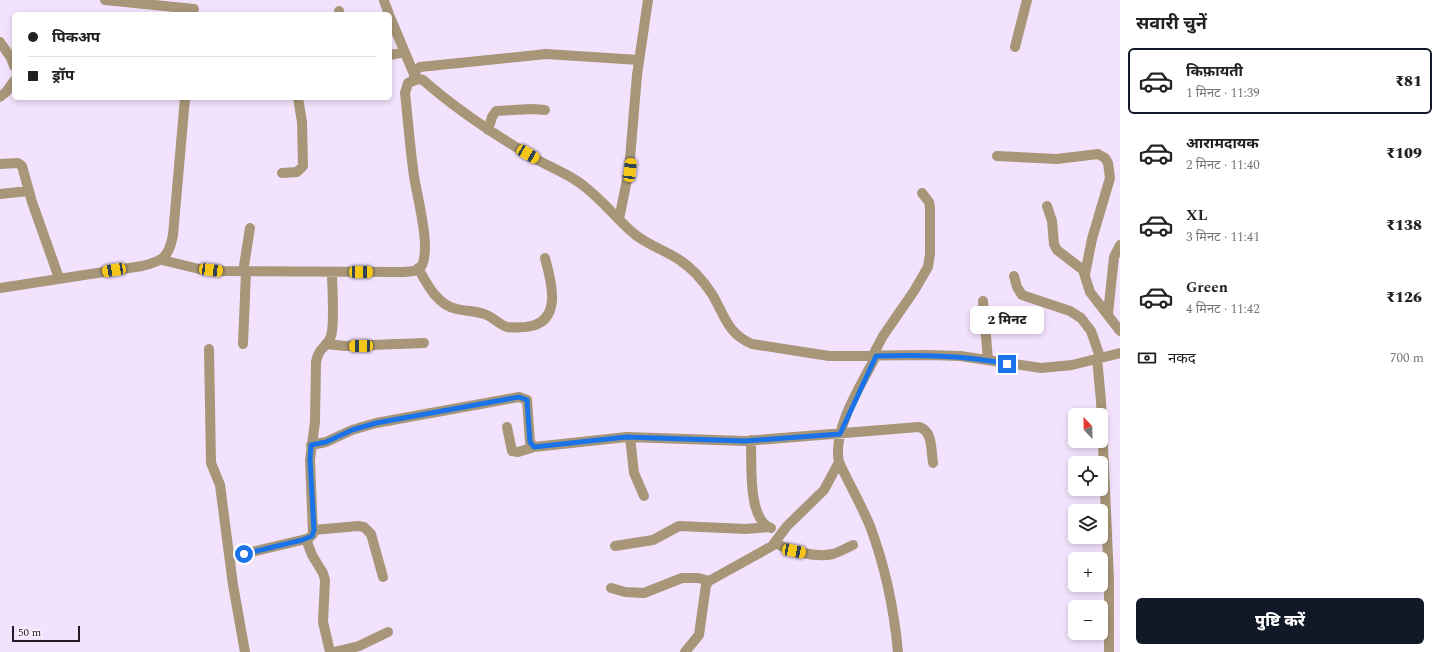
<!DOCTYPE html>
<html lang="hi">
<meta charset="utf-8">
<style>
:root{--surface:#fff;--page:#f6f6f6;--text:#222;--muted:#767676;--line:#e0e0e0;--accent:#111827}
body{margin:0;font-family:Spectral,"Noto Sans Devanagari",serif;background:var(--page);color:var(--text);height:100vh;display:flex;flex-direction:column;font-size:15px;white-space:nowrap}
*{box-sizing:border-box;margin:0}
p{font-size:13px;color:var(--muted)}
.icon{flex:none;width:22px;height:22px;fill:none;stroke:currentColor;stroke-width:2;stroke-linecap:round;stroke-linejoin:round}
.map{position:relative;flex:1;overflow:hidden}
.side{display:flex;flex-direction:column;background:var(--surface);width:320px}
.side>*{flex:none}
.top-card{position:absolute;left:12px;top:12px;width:380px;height:88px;border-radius:6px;box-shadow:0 2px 6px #0003;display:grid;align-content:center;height:88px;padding:0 16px;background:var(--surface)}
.needle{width:26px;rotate:338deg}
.fabs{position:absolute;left:1068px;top:408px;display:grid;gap:8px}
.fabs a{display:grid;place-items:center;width:40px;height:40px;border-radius:6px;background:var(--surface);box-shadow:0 2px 6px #0003;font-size:20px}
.scale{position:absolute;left:12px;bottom:10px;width:68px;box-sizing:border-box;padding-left:4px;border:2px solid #211b24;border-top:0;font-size:11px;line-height:14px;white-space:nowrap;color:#211b24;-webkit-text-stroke:3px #fbf4ff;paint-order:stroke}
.end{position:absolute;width:18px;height:18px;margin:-9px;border:5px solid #1a73e8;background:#fff;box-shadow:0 0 0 2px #fff}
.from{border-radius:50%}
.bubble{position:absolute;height:28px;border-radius:6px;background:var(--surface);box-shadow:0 2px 6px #0003;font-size:13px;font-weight:800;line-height:28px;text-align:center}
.car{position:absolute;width:12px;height:24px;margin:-12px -6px;border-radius:5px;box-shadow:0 0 3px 1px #0007;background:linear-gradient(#f5c518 24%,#345 0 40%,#f5c518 0 76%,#345 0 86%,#f5c518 0)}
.top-card b{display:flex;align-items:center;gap:14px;height:38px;font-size:15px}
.top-card b+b{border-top:1px solid var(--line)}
.top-card i{width:10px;height:10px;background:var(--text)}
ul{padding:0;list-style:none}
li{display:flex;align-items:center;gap:12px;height:66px;margin:0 8px 6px;padding:0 8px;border:2px solid transparent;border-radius:6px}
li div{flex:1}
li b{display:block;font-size:15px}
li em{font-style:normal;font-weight:800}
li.current{border-color:var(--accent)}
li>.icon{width:36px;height:36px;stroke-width:1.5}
h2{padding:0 16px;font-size:18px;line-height:48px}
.pay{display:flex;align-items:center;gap:10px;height:44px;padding:0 16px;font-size:15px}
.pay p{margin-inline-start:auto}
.button{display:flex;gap:8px;margin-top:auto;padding:8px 16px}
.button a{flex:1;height:46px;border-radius:6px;background:var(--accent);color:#fff;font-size:16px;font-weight:800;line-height:46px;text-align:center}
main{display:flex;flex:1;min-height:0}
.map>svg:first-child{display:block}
</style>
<main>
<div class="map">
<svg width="1120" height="652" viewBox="0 0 1120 652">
<rect width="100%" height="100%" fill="#f3e2fd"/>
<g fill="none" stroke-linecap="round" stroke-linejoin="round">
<!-- minor -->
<path stroke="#a89678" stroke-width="10" d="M105 0 194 9
M384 1 389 14
M339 11V14
M390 17 414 74
M0 42 11 58 14 66
M1015 47 1027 0
M390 55 404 52
M413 80 416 70 420 67 546 54 639 60
M0 97 6 92 14 81
M488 130 492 117 496 111 532 109 545 110
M997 156 1057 159 1098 154 1105 158 1108 163 1110 178 1092 239 1085 274
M0 164 18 163 22 166 32 202 59 278
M282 173 297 172 303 166 302 122 298 98
M0 194 28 191
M1047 206 1052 221 1054 244 1057 250 1083 270 1090 292 1120 331
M619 219 629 170 637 75 648 0
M162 260 199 269 224 271 404 272 414 271 421 267C432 249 417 197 414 176 410 148 408 120 405 93L408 83 418 79 423 80C457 110 495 135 534 158 548 166 563 172 577 181 598 195 613 215 632 232 646 245 666 250 681 261 693 269 704 282 712 294 725 316 727 333 752 344L829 356 929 355 960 356 1041 368 1072 365 1120 353
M418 268C427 284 437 305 457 309 465 311 475 311 484 314 492 316 498 324 507 327 514 328 519 327 526 327 563 323 552 283 545 258
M243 272 250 228
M1014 276 1017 287 1022 295 1070 311 1081 318 1091 331 1100 357
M0 288 142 266C163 261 169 257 173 235L185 98
M983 301 988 360
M1108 314 1114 257 1120 245
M243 344 246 272
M326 344 345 346 424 343
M209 349 211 463 220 485 233 585 245 652
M873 355 883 336 914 291 928 267 930 254V208L929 202 922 193
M876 356C861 385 832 430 839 462 849 484 861 504 870 526 885 566 894 609 898 652
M1097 358 1101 401 1109 579V652
M507 427 512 451 518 452 534 447
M630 437 634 473 644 496
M751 440C752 461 747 520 771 528
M311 445 326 442 352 430 376 423 519 397 527 400 530 442 534 447 627 437 745 441 919 427C933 430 931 452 933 463
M314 530 358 526 364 527 371 534 383 577
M306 539 312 555 323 573 325 580 323 622 330 652
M775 543C791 551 815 558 833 554 840 552 846 548 853 545
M615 546 653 540 679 526 746 529 768 527
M230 557 302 540 309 538 313 534 310 460 315 422 316 362C319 346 328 347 331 336 335 325 332 286 332 273
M611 588 625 592 644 593 682 578H698L709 581
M334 652 359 646 388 632
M685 652 699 635 706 585 709 581 772 546 787 526 824 490 839 462"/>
</g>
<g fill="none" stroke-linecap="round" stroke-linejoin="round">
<!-- route -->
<path stroke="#1a73e8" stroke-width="5" d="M244 554 302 540 312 536 314 530 310 460 311 445 326 442 352 430 376 423 519 397 527 400 530 442 534 447 626 437 745 441 840 434 876 356C921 355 963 355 1007 364"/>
</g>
</svg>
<div class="fabs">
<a><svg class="needle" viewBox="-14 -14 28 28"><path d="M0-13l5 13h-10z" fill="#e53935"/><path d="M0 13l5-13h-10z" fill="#767676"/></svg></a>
<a><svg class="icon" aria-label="locate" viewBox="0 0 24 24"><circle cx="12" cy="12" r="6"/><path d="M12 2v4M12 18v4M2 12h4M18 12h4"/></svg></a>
<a><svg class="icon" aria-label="layers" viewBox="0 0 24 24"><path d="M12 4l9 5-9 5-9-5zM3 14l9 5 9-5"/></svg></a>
<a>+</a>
<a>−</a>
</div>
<div class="scale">50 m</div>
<i class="end from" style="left:244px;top:554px"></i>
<i class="end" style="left:1007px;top:364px"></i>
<div class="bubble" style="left:970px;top:306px;width:74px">2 मिनट</div>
<i class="car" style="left:528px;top:154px;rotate:120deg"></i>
<i class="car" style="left:630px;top:170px;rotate:7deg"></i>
<i class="car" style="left:114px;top:270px;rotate:261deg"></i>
<i class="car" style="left:211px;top:270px;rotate:97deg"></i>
<i class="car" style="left:361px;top:272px;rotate:90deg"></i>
<i class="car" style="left:361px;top:346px;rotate:269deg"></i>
<i class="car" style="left:794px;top:551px;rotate:101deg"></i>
<div class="top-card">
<b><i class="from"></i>पिकअप</b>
<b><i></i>ड्रॉप</b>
</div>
</div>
<section class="side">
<h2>सवारी चुनें</h2>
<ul>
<li class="current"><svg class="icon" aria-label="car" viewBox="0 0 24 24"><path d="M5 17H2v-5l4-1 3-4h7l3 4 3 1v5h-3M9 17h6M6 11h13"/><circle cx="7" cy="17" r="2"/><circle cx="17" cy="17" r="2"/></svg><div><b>किफ़ायती</b><p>1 मिनट · 11:39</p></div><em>₹81</em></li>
<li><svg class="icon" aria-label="car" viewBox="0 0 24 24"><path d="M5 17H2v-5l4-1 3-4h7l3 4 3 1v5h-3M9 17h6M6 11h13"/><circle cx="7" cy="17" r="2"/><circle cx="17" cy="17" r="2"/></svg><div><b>आरामदायक</b><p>2 मिनट · 11:40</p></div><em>₹109</em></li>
<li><svg class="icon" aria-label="car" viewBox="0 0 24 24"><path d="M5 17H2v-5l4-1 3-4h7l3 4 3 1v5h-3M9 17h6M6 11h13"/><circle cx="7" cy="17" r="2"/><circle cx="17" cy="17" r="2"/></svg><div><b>XL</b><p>3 मिनट · 11:41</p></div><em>₹138</em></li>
<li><svg class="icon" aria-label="car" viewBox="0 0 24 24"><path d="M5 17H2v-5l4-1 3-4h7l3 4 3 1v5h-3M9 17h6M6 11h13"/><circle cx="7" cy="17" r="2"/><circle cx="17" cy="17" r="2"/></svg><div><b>Green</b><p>4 मिनट · 11:42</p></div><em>₹126</em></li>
</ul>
<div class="pay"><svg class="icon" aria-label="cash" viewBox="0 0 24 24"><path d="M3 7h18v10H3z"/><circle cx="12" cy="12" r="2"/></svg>नकद<p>700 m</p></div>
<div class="button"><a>पुष्टि करें</a></div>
</section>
</main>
